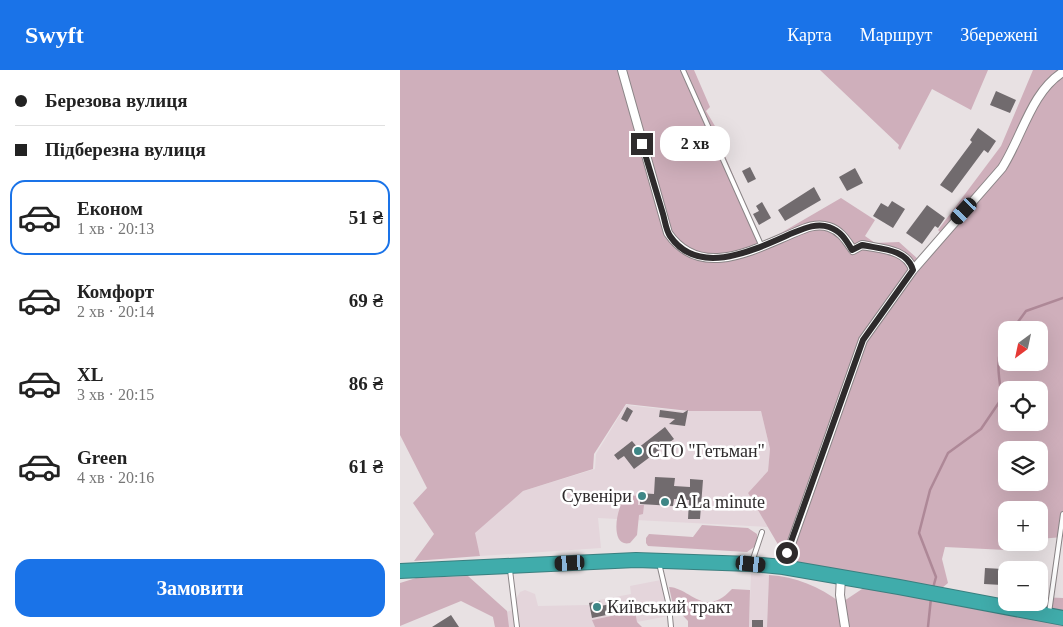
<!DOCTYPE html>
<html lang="uk">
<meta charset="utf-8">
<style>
:root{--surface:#fff;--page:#f2f2f2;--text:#222;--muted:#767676;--line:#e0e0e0;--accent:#1a73e8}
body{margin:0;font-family:Georgia,serif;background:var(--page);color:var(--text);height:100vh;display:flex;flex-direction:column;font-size:19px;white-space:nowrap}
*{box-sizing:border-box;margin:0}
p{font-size:16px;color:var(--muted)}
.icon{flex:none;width:28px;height:28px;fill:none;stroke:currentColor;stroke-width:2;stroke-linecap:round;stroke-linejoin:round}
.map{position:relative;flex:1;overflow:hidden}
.panel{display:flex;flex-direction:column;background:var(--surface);width:400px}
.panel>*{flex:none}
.banner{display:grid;align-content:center;height:110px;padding:0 15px;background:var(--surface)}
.needle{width:32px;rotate:213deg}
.buttons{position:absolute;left:598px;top:251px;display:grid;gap:10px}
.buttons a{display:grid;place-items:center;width:50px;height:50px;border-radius:10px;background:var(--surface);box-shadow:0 5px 20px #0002;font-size:25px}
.end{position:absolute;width:22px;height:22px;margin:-11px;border:6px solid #2e2b2c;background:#fff;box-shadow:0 0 0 2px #fff}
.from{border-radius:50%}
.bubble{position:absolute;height:35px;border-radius:15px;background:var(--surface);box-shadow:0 5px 20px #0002;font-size:16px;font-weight:800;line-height:35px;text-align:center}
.car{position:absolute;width:15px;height:30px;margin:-15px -8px;border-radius:6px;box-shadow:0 0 4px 1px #0007;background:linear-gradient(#222 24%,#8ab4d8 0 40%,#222 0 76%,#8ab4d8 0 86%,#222 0)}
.banner b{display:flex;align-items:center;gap:18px;height:48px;font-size:19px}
.banner b+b{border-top:1px solid var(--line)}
.banner i{width:12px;height:12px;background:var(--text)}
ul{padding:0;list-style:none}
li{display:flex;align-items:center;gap:15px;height:75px;margin:0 10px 8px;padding:0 5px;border:2px solid transparent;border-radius:15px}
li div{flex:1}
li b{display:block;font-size:19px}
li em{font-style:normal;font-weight:800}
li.active{border-color:var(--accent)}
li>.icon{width:45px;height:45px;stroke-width:1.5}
.cta{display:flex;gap:10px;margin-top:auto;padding:10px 15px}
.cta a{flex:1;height:58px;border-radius:15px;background:var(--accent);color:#fff;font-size:20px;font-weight:800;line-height:58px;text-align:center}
header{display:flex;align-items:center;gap:30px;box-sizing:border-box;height:70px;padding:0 25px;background:var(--accent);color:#fff}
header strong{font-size:24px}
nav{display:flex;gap:28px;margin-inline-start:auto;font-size:18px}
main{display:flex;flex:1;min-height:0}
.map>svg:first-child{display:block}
</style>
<header>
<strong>Swyft</strong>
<nav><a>Карта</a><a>Маршрут</a><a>Збережені</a></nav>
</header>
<main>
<section class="panel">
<div class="banner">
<b><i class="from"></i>Березова вулиця</b>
<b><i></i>Підберезна вулиця</b>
</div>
<ul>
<li class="active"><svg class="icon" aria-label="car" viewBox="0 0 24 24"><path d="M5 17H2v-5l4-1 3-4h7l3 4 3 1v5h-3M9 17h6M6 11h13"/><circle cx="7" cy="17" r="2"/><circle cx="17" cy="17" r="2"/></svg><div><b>Економ</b><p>1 хв · 20:13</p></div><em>51 ₴</em></li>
<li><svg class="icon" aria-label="car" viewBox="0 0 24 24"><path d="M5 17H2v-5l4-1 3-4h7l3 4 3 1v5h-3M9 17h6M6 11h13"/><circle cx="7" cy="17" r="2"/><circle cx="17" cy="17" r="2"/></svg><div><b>Комфорт</b><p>2 хв · 20:14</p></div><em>69 ₴</em></li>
<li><svg class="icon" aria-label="car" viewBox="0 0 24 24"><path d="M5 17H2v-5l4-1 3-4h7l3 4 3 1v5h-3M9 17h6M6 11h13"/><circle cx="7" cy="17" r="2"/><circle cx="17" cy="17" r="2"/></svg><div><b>XL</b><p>3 хв · 20:15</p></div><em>86 ₴</em></li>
<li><svg class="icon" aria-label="car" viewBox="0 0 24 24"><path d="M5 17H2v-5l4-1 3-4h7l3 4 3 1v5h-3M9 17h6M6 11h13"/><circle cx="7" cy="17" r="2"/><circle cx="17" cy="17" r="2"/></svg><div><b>Green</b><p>4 хв · 20:16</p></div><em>61 ₴</em></li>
</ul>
<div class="cta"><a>Замовити</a></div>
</section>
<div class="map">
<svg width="663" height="557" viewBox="0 0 663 557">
<rect width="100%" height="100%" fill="#e8e1e3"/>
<!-- built -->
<path fill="#e4d5db" d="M226 335 289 342V341H361L370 379 368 401 348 423 368 457 198 448 201 478 80 486 74 463 123 421 195 399 196 384Z
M351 504 369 505 367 557H349Z
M261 510 268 546 237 552 234 541 193 550 195 557H95L93 547 117 538 116 529 120 522 125 520 135 524 138 536 189 535V532L231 524 230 516Z"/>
<!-- green -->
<path fill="#cfafbb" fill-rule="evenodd" d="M0 0H294L310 37 306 41 328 78 323 81 362 174 441 128 475 150 465 166 475 173 499 172 519 190 541 163 538 160 601 76 633 0H663V467L639 469V440H606V472L608 473 606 480 545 477 542 489 548 513 542 518 387 490 348 423 368 401 370 379 361 341H289L226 334 194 384 193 399 123 421 75 463 80 486 14 491 34 464 13 433 27 418 0 365ZM606 260H639V292H606ZM606 320H639V352H606ZM606 380H639V412H606Z
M420 0H588L571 40 532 19 500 80 498 78 499 75Z
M238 425V435H244L243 444 239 445 237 465 230 473C210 478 216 440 223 432 227 427 233 426 238 425Z
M302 455 348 458 357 464V475L347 482 248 476 246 473V468L249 464 293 467Z
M369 505C396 507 419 516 441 533L465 517 663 554V557H367Z
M68 506 107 541 109 557H95L93 547 61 531 0 556V513L16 508Z
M269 517C291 518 304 549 332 519L350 520 349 557H288V551L273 535Z
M639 527 663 528V542L637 537 635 533 639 532Z
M235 541 237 552 242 557H195L192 550Z"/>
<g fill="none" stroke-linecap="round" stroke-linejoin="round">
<!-- stream -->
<path stroke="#ae8897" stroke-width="2.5" d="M612 260 626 241 663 228
M533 518 536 507 519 463 530 420 548 383 581 359 602 328C599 308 594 286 606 269
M528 557 531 528"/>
</g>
<!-- building -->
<path fill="#716b6e" d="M596 21 616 30 610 43 590 35Z
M578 58 596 71 588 83 584 80 552 123 540 115 572 72 570 70Z
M350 97 356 109 348 113 342 101Z
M455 98 463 113 447 121 439 107Z
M414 117 421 130 385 151 378 140Z
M492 131 505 139 493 158 473 146 481 133 488 137Z
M362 132 371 148 359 155 353 144 359 141 356 136Z
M527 135 545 148 538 158 535 156 522 174 506 163Z
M227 337 233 341 227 352 221 349Z
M260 340 283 343 288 340 285 356 269 354 275 349 259 347Z
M265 357 274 369 234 399 224 386 218 390 214 385 232 371 238 378Z
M255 407 275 408 274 416 290 417V409L303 410 300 449H288L289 430 274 429 273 436 240 434V423L254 424Z
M585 498 603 499 602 515 584 514Z
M200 531 201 536 219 532 221 542 192 548 189 533Z
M51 545 59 557H32Z
M352 550H363V557H352Z"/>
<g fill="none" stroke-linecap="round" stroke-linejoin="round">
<!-- lane casing -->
<g stroke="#8b8587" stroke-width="6">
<path id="lane" d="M283 0 362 177
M352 492 362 462
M259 493 269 536 271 557
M110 500 117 557
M649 543 663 444"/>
</g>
<!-- street casing -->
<g stroke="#8b8587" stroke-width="10">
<path id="street" d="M222 0 268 163C299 208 349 182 389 165 401 160 415 152 429 157 441 161 446 170 453 180L462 175C481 179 507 179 513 200
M383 497 463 270 513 200 602 98C622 67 631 22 663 2
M441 507 440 525 445 557"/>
</g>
<!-- highway casing -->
<g stroke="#3a7f7f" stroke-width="16">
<path id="highway" d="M0 501 236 490 351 494 383 497 499 517 663 548"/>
</g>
<!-- lane -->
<use href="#lane" stroke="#fff" stroke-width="4"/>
<!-- street -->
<use href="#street" stroke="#fff" stroke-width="8"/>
<!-- highway -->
<use href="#highway" stroke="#40acab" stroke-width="14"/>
</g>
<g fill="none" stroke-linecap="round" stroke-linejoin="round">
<!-- route -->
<path stroke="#2e2b2c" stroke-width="6" d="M242 74C249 98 256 121 263 144 265 151 266 160 270 166 298 207 352 181 388 165 401 160 415 152 429 157 441 161 446 170 452 180L462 175C481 179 507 179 513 200L463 270 387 483"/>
</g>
<!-- markers -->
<g fill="#3e8686" stroke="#fff" stroke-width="2">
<circle cx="238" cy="381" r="5"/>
<circle cx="242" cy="426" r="5"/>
<circle cx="265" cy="432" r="5"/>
<circle cx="197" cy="537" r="5"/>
</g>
<g text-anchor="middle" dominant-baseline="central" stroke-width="5" stroke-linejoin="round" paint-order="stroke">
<!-- poi labels -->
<g font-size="18" fill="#2e2b2c" stroke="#fff" text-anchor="start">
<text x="248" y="381">СТО "Гетьман"</text>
<text x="232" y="426" text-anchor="end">Сувеніри</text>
<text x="275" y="432">A La minute</text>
<text x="207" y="537">Київський тракт</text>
</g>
</g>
</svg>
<div class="buttons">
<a><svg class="needle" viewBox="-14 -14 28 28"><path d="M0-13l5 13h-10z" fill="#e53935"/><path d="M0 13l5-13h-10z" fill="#767676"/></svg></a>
<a><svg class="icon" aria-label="locate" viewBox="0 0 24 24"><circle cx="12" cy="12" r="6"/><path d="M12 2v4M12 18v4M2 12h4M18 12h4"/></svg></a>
<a><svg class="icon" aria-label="layers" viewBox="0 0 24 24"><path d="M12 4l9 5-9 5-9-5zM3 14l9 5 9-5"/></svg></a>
<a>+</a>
<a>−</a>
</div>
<i class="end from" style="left:387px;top:483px"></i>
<i class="end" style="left:242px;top:74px"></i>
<div class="bubble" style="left:260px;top:56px;width:70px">2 хв</div>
<i class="car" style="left:564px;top:141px;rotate:223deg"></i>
<i class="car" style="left:170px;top:493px;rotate:267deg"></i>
<i class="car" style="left:351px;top:494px;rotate:96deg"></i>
</div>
</main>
